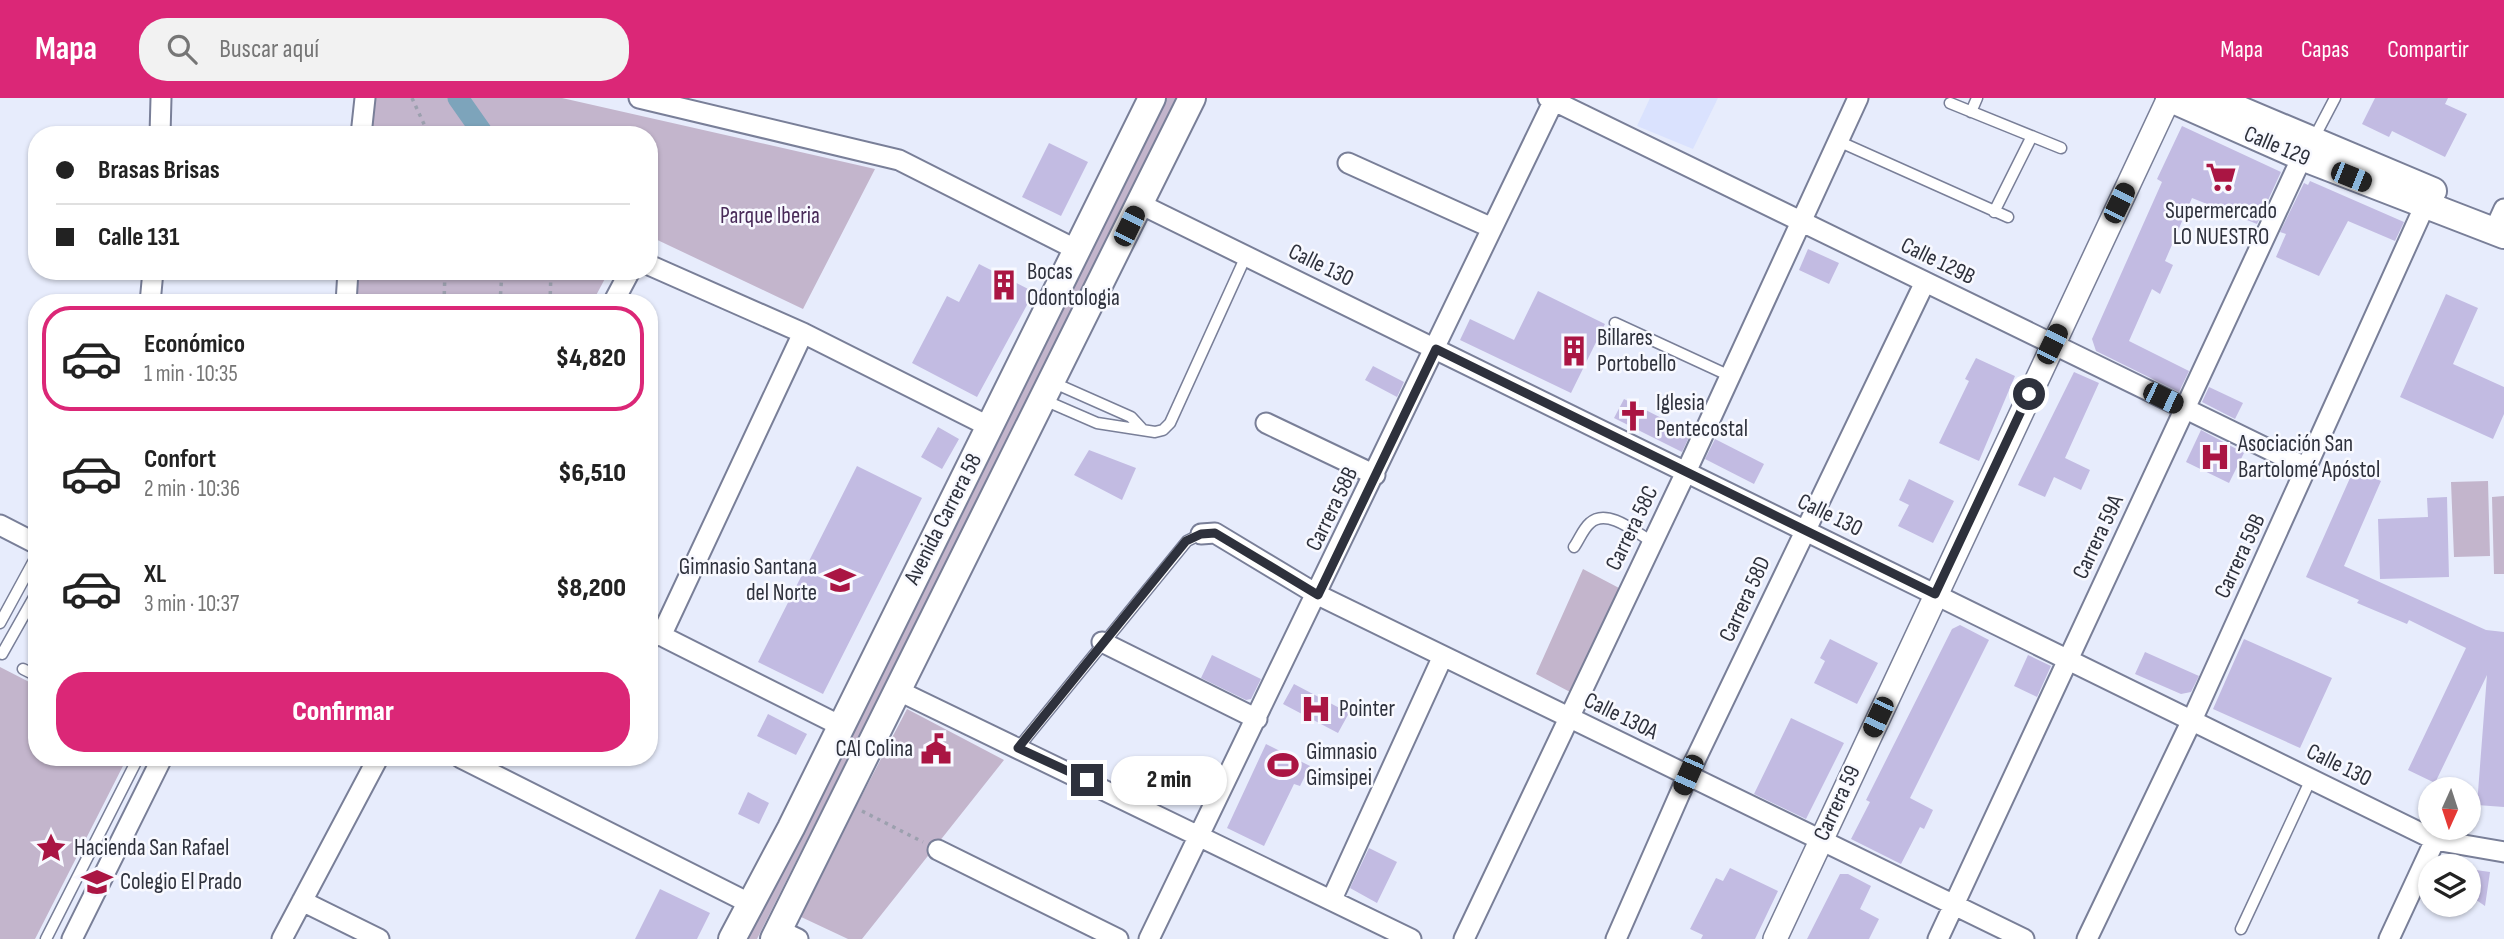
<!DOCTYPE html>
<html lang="es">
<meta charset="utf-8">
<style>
:root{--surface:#fff;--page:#f2f2f2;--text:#222;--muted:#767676;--line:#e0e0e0;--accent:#db2777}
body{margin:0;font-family:"Sofia Sans Condensed",sans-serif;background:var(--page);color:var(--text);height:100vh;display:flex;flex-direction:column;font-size:26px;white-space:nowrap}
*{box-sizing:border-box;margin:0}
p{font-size:23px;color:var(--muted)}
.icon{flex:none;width:38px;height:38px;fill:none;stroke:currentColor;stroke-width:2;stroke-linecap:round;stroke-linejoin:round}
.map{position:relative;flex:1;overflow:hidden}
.panel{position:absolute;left:28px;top:196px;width:630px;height:472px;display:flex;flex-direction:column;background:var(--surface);border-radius:28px;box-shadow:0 2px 5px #0004}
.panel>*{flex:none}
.banner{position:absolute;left:28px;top:28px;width:630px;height:154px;border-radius:28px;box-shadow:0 2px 5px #0004;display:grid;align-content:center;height:154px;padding:0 28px;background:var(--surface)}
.needle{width:46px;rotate:183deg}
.controls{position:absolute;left:2418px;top:679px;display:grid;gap:14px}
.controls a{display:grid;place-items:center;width:63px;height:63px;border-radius:50%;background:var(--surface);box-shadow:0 2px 5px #0004;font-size:35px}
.end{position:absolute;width:32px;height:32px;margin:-16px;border:9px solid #2e313c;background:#fff;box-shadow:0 0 0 4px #fff}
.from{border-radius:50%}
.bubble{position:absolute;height:49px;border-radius:24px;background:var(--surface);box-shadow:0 2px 5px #0004;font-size:23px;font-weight:800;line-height:49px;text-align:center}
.car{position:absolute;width:21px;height:42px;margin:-21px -10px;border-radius:9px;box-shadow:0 0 5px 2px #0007;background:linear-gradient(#222 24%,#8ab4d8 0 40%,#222 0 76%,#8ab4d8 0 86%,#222 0)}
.banner b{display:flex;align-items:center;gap:24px;height:66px;font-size:26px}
.banner b+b{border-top:2px solid var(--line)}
.banner i{width:18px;height:18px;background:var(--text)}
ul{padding:12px 0 0;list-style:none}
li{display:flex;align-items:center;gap:21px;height:105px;margin:0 14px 10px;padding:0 14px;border:4px solid transparent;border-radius:28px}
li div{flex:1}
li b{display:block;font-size:26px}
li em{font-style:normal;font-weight:800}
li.current{border-color:var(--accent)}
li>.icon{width:63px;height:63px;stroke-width:1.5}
.action{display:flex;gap:14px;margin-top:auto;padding:14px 28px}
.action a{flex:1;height:80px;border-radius:28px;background:var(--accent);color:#fff;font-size:28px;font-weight:800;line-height:80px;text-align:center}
header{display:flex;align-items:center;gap:42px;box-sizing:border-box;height:98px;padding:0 35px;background:var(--accent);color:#fff}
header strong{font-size:33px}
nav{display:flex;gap:38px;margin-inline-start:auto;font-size:24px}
.search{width:490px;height:63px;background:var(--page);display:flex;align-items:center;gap:18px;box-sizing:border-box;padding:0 24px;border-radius:28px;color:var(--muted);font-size:26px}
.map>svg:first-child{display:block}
</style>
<header>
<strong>Mapa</strong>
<div class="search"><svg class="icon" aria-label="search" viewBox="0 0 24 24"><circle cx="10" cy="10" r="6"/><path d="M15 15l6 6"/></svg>Buscar aquí</div>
<nav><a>Mapa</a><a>Capas</a><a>Compartir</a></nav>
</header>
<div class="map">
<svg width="2504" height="841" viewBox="0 0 2504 841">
<rect width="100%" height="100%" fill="#e7ecfc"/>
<!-- built -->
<path fill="#dae2fe" d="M1650 0H1718L1693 51 1637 28Z"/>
<!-- green -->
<path fill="#c3b5cc" d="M370 0H562L875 71 803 211 649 138V37H365Z
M1162 0H1179L757 841H738Z
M347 173H609L592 205H343Z
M2488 383 2490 458 2454 459 2451 384Z
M2504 398V476H2494L2492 399Z
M1583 471 1619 490 1570 594 1536 576Z
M0 569 37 588V660H127L35 841H0Z
M907 611 1004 662 862 841H848L799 818Z"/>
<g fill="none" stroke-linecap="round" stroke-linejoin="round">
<!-- canal -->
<path stroke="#7da4bb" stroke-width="21" d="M458 0 484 37"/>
</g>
<!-- building -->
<path fill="#c2bbe2" d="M2375 0H2448L2445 6 2467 16 2445 59 2392 33 2389 39 2362 26Z
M2182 28 2281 74 2257 126 2192 100 2165 163 2173 167 2160 196 2152 191 2129 243 2189 273 2179 294 2096 253 2092 241 2162 84 2157 81Z
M1049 45 1088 64 1061 118 1022 99Z
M2310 83 2404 124 2395 143 2348 123 2319 178 2276 159 2286 136 2280 134 2304 85 2308 87Z
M1808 151 1839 165 1829 186 1799 172Z
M979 166 1034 194 977 299 912 265 947 198 959 204Z
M1538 193 1605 226 1571 295 1460 242 1470 221 1514 242Z
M2446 196 2478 210 2453 266 2504 289V316L2493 341 2400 299Z
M1976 260 2015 278 1979 363 1939 345 1969 283 1965 281Z
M1373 268 1404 284 1397 299 1365 282Z
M2074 274 2099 285 2065 360 2090 372 2081 392 2054 379 2045 399 2018 387Z
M2209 289 2243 305 2235 321 2202 304Z
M1624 301 1691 335 1682 354 1614 320Z
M938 329 959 341 942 371 921 359Z
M2201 332 2244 355 2229 385 2186 364Z
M1715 341 1764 366 1754 386 1705 361Z
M1089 352 1136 370 1122 402 1074 377Z
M857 368 922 400 823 596 758 564Z
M2354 371 2381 383 2344 468 2486 532 2504 534V709L2477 707 2487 577 2435 685 2408 672 2466 550 2409 522 2407 526 2357 505 2359 502 2306 479Z
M1909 381 1954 403 1933 445 1898 428 1909 407 1899 402Z
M2447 399 2449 479 2380 481 2378 421 2428 419 2427 400Z
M1960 527 1989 542 1910 700 1933 712 1924 731 1920 729 1901 766 1851 741 1870 704 1866 702 1952 531Z
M1830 541 1878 565 1857 606 1814 585 1825 563 1820 560Z
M2244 541 2332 580 2300 650 2213 611Z
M2145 554 2199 578 2191 594 2181 596 2135 576Z
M1212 557 1261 581 1251 601 1246 602 1201 580Z
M2028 557 2051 568 2037 599 2014 588Z
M1294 586 1349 615 1338 635 1283 606Z
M768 616 807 636 796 657 757 638Z
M1791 620 1844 645 1806 721 1754 696Z
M1266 646 1310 668 1300 688 1294 686 1264 748 1227 730Z
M748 694 769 705 759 726 738 716Z
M1369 750 1397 764 1377 805 1350 790Z
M1730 770 1778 793 1755 841H1701L1703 837 1690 831 1716 780 1723 783Z
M2469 771 2490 774 2485 808 2469 797Z
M1840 776H1848L1871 788 1860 811 1879 821 1869 841H1807Z
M660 791 710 815 697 841H635Z"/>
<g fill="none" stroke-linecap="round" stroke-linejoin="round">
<!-- service casing -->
<g stroke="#797f98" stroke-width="13">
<path id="service" d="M1950 5 2061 50
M1971 14 1977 0
M2313 42 2335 0
M1838 43 2008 119
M1994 114 2032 38
M1615 225 1730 278
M1052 284 1131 319 1143 332
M1044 302 1097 325 1155 334 1163 332 1170 325 1246 158
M1574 449C1579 442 1583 431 1590 425 1607 409 1637 435 1652 444
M0 525 37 457
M2 556 37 494
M23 571 37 578
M1018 650 1187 443 1201 436
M2241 831 2311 681
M46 841 138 660"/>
</g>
<!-- minor casing -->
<g stroke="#797f98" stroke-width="23">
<path id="minor" d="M639 0 899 62 1077 152
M1548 0 2307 370
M160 37 161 0
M361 37 365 0
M1348 65 1492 130
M1140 106 2435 742 2504 754
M2494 133 2504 111
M649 167 803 235 990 329
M150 205 153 173
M346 205 348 173
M613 205 630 173
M1266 325 1375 377
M0 427 37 446
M1201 436 1215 435 1318 497 2024 841
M650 532 841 628
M661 538 803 235
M1102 544 1257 621
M899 593 1411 841
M461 660 751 806
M938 752 1118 841
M1332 801 1443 558
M302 803 379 841
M779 832 798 841
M72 841 162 660
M282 841 378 660
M1149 841 1555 0
M1464 841 1686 374 1858 0
M1616 841 1688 677 1925 184
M1938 841 2302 59
M2087 841 2192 622 2430 96
M2389 841 2435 742"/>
</g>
<!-- tertiary casing -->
<g stroke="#797f98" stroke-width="26">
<path id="tertiary" d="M1775 841 2169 0"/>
</g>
<!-- secondary casing -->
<g stroke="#797f98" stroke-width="30">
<path id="secondary" d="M2169 0 2302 59 2504 137
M2212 0 2433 93
M732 841 791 730 1152 0
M774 841 1192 0"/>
</g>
<!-- path -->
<path stroke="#9ca0ae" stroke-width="3.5" stroke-dasharray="3.5 5" stroke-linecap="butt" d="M412 0 429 37
M444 205 445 173
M500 205 502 173
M550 205 551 173
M862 713 923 744"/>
<!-- service -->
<use href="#service" stroke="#fff" stroke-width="10"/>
<!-- minor -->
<use href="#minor" stroke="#fff" stroke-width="19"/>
<!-- tertiary -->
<use href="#tertiary" stroke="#fff" stroke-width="23"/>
<!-- secondary -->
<use href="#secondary" stroke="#fff" stroke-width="26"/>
</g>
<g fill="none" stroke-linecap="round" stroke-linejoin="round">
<!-- route -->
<path stroke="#2e313c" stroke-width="9" d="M1087 682 1018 650 1186 443 1201 436 1215 435 1318 497 1436 251 1935 496 2029 296"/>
</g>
<!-- icons -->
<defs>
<g id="supermarket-bare" transform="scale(2.415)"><path d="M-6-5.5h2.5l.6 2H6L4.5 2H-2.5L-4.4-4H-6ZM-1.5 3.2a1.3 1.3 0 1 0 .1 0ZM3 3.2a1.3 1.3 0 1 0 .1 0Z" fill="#aa1543" stroke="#f8f9ff" stroke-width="2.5" paint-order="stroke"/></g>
<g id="building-bare" transform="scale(2.415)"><path d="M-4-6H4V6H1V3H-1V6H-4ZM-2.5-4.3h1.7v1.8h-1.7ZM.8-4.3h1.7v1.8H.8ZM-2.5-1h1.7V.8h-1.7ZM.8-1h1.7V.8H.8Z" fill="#aa1543" stroke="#f8f9ff" stroke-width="2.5" paint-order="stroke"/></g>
<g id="church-bare" transform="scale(2.415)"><path d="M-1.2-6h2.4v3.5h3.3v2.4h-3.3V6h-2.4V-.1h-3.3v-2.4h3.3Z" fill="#aa1543" stroke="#f8f9ff" stroke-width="2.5" paint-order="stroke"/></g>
<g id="hospital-bare" transform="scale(2.415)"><path d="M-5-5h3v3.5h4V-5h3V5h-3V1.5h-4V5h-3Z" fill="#aa1543" stroke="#f8f9ff" stroke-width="2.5" paint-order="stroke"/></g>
<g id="school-bare" transform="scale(2.415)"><path d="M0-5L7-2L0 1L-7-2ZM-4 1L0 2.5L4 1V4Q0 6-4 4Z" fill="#aa1543" stroke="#f8f9ff" stroke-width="2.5" paint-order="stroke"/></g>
<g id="civic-bare" transform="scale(2.415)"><path d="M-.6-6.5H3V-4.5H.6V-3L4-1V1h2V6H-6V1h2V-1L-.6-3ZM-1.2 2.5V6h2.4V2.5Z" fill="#aa1543" stroke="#f8f9ff" stroke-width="2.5" paint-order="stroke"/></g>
<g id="stadium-bare" transform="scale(2.415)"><path d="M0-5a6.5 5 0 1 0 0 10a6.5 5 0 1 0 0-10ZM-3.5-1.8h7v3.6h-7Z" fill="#aa1543" stroke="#f8f9ff" stroke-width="2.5" paint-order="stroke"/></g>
<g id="sight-bare" transform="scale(2.415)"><path d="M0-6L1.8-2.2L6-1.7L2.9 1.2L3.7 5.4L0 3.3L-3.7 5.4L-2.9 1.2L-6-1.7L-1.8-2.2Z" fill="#aa1543" stroke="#f8f9ff" stroke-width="2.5" paint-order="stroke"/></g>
</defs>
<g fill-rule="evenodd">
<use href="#supermarket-bare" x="2221" y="79"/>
<use href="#building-bare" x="1004" y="187"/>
<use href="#building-bare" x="1574" y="253"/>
<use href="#church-bare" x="1633" y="318"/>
<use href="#hospital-bare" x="2215" y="359"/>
<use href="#school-bare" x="840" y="482"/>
<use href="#hospital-bare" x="1316" y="611"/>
<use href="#civic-bare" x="936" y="651"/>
<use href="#stadium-bare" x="1283" y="667"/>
<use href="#sight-bare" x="51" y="750"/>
<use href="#school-bare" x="97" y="784"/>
</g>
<g text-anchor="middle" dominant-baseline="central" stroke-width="5" stroke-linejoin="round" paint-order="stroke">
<!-- street labels -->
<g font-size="23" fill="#2e313c" stroke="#f8f9ff">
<text transform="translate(2277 48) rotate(23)">Calle 129</text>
<text transform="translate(1938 163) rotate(26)">Calle 129B</text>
<text transform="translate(1321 167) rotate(26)">Calle 130</text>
<text transform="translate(1332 411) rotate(-64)">Carrera 58B</text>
<text transform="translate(1830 417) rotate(26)">Calle 130</text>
<text transform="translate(943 421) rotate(-63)">Avenida Carrera 58</text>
<text transform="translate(1632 430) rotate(-64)">Carrera 58C</text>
<text transform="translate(2098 439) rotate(-65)">Carrera 59A</text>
<text transform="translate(2240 458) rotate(-65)">Carrera 59B</text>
<text transform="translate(1745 501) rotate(-65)">Carrera 58D</text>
<text transform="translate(1621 618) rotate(26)">Calle 130A</text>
<text transform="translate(2339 667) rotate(26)">Calle 130</text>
<text transform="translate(1837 705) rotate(-65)">Carrera 59</text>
</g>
<!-- poi labels -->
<g font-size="23" fill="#2e313c" stroke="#f8f9ff" text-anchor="start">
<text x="2221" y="113" text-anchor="middle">Supermercado<tspan x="2221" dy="26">LO NUESTRO</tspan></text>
<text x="1027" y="174">Bocas<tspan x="1027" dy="26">Odontologia</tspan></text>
<text x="1597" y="240">Billares<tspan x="1597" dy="26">Portobello</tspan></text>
<text x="1656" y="305">Iglesia<tspan x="1656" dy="26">Pentecostal</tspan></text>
<text x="2238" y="346">Asociación San<tspan x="2238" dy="26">Bartolomé Apóstol</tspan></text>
<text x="817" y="469" text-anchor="end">Gimnasio Santana<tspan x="817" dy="26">del Norte</tspan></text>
<text x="1339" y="611">Pointer</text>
<text x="913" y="651" text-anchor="end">CAI Colina</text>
<text x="1306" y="654">Gimnasio<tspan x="1306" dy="26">Gimsipei</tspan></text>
<text x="74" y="750">Hacienda San Rafael</text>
<text x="120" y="784">Colegio El Prado</text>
</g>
<!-- park labels -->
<g font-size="23" fill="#482a58" stroke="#f8f9ff">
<text x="770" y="118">Parque Iberia</text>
</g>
</g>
</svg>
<div class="controls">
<a><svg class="needle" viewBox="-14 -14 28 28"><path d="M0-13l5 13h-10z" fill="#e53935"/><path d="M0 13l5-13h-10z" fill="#767676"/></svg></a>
<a><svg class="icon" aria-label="layers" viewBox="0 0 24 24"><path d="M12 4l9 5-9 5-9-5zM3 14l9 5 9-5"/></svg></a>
</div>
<i class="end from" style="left:2029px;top:296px"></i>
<i class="end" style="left:1087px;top:682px"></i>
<div class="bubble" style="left:1111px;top:658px;width:116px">2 min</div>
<i class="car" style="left:2351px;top:79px;rotate:112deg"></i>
<i class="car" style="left:2119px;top:105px;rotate:26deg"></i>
<i class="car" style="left:1129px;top:128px;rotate:26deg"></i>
<i class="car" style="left:2052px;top:246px;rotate:26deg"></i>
<i class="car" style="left:2163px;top:300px;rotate:116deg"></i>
<i class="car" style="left:1878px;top:619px;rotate:205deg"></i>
<i class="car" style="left:1688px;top:677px;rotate:204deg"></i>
<div class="banner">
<b><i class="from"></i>Brasas Brisas</b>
<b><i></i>Calle 131</b>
</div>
<section class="panel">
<ul>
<li class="current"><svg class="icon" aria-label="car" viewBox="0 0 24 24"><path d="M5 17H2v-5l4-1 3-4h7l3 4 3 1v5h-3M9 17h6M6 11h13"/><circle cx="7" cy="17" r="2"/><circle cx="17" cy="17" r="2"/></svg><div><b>Económico</b><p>1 min · 10:35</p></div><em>$4,820</em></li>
<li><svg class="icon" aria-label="car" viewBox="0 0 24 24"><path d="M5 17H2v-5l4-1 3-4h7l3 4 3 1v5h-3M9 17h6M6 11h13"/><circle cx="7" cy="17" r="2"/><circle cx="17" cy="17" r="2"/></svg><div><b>Confort</b><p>2 min · 10:36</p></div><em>$6,510</em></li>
<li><svg class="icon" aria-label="car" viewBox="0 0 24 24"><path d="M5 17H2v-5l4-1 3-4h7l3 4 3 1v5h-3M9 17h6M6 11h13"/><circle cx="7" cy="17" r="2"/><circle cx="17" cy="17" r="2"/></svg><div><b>XL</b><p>3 min · 10:37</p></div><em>$8,200</em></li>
</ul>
<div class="action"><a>Confirmar</a></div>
</section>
</div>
